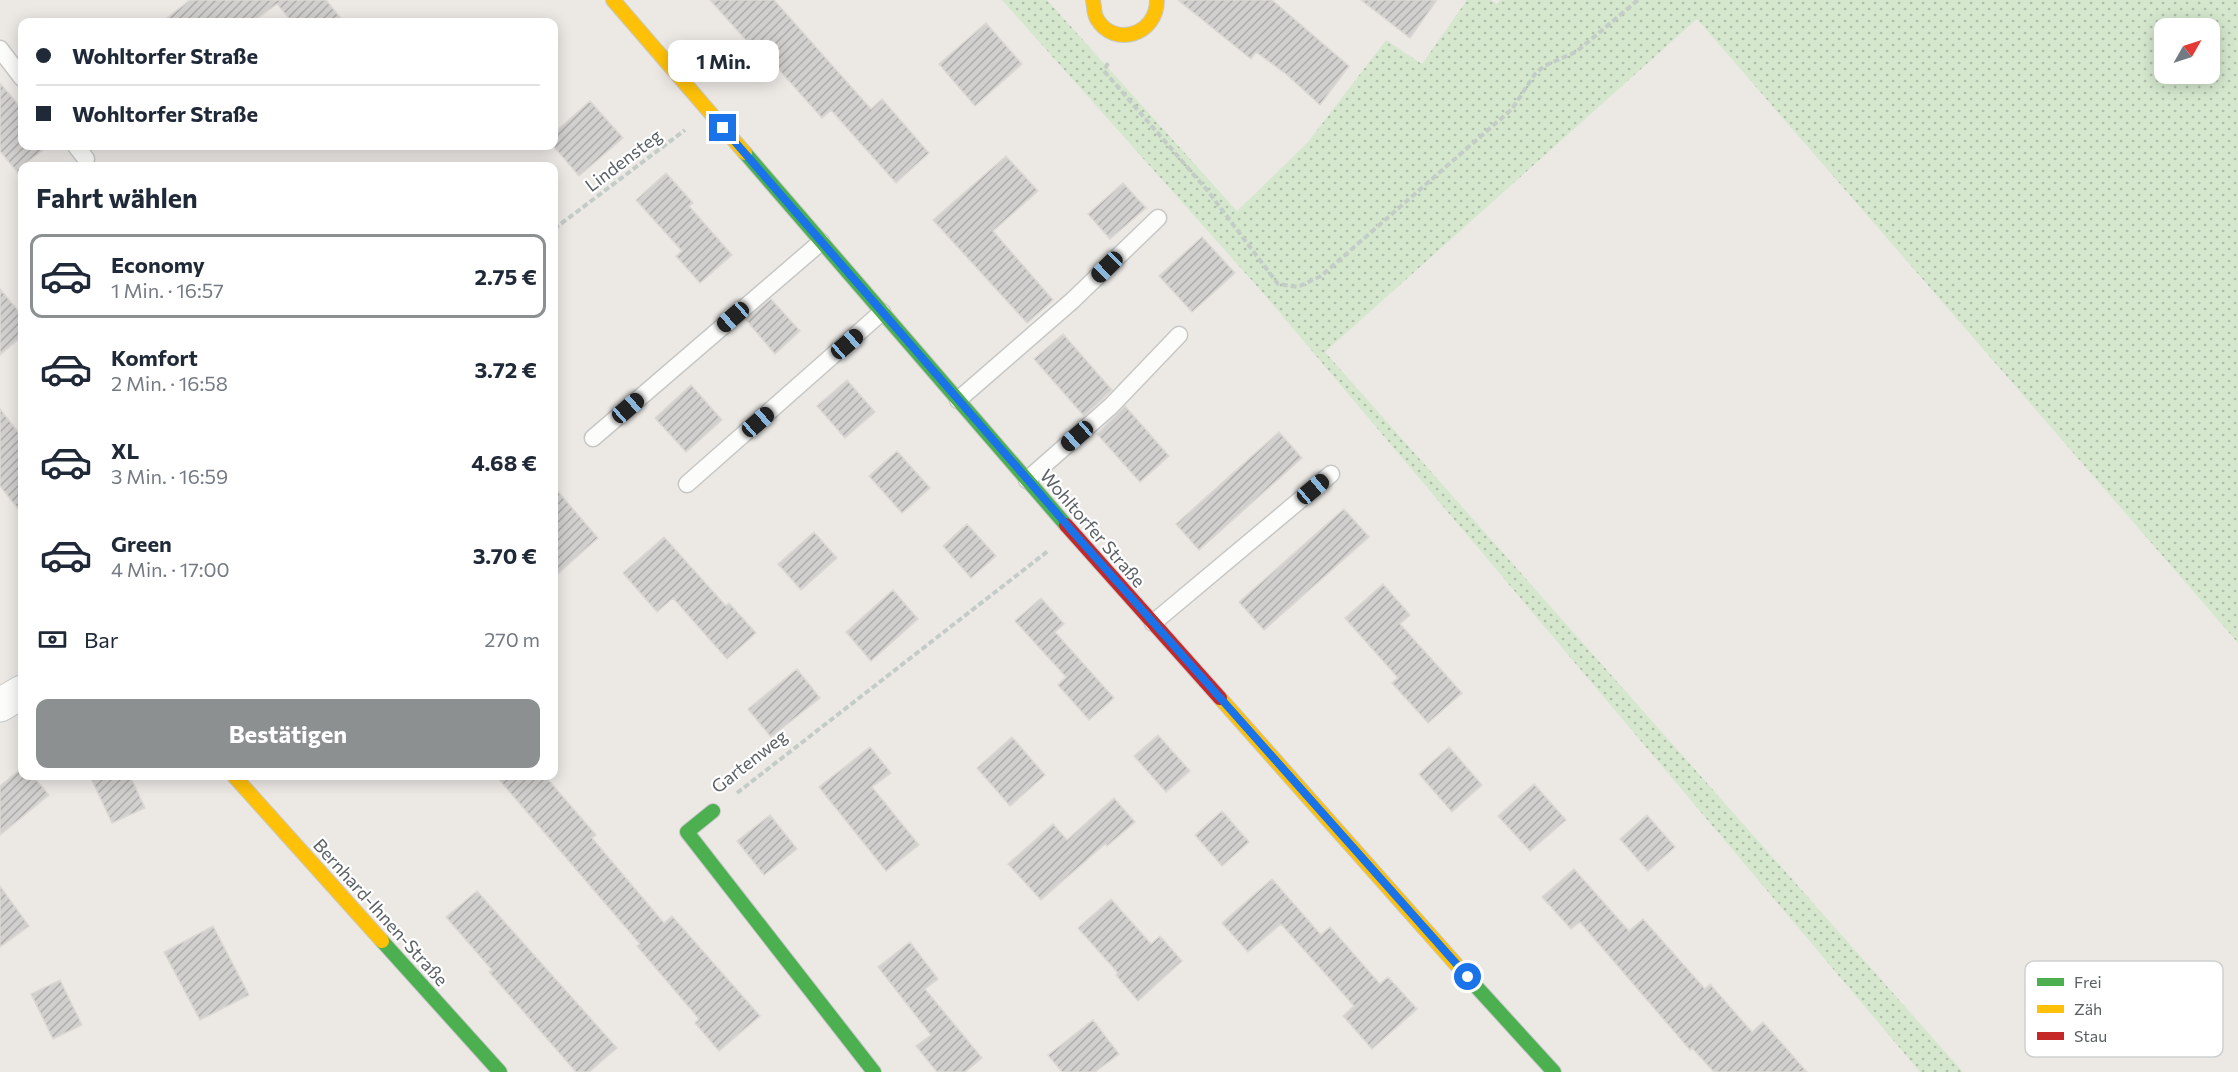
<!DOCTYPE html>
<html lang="de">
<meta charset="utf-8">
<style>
:root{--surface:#fff;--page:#f2f2f3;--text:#1f2937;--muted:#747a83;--line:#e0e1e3;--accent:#8d9091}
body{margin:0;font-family:Commissioner,sans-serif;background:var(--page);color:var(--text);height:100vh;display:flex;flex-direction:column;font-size:22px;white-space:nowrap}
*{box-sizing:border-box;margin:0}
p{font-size:20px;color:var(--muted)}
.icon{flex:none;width:33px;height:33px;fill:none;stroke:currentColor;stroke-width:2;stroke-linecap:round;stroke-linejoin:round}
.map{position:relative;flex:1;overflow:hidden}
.side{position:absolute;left:18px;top:162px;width:540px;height:618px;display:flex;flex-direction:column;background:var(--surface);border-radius:12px;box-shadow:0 3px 15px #0003}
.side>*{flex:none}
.hud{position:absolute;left:18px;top:18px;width:540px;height:132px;border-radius:12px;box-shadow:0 3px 15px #0003;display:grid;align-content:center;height:132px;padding:0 18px;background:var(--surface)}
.needle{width:39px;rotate:51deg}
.fabs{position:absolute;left:2154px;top:18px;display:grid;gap:12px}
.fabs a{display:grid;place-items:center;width:66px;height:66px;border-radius:12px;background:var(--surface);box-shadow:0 3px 15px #0003;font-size:30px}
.end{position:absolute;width:27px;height:27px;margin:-14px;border:8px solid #1a73e8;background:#fff;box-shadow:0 0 0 3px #fff}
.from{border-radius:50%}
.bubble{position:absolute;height:42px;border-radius:12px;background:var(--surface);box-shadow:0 3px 15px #0003;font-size:20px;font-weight:700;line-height:42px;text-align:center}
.car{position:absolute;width:18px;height:36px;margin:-18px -9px;border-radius:8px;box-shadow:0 0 4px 2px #0007;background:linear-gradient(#222 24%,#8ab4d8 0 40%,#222 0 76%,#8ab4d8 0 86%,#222 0)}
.hud b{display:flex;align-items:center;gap:21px;height:57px;font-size:22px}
.hud b+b{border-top:2px solid var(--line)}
.hud i{width:15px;height:15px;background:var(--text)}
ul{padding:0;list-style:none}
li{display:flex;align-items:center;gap:18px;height:84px;margin:0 12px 9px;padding:0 6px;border:3px solid transparent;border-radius:12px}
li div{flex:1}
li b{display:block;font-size:22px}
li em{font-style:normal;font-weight:700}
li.selected{border-color:var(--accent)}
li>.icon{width:54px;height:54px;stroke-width:1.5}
h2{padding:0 18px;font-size:27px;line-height:72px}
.pay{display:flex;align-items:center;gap:15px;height:66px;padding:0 18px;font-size:22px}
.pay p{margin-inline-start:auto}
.primary-button{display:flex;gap:12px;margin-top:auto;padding:12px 18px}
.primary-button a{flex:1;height:69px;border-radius:12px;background:var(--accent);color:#fff;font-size:24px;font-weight:700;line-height:69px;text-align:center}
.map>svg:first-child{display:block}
</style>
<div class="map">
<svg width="2238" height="1072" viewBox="0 0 2238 1072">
<defs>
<pattern id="grass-dots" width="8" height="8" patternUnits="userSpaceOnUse" patternTransform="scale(1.5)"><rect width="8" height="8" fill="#d5e8ce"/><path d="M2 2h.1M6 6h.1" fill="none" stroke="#b0bfab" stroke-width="1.8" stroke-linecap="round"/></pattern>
<pattern id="building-hatch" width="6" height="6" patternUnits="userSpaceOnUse" patternTransform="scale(1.5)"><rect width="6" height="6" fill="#d2d0ce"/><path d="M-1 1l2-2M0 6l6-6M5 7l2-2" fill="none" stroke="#adacab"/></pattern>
</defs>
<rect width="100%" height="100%" fill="#ece9e5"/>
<!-- grass -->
<path fill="url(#grass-dots)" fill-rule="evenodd" d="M1002 0H1047L1237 211 1308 142 1386 40 1422 64 1467 0H1491L1497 4 1500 0H2238V643L1697 19 1325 352 1963 1072H1920L1263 293ZM2164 28H2210V74H2164Z"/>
<!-- building -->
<path fill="url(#building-hatch)" stroke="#dcd8d4" stroke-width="1.5" d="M190 0H326L344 22H292L277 4 252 22H162Z
M710 0H774L871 109 882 99 929 153 896 183 831 110 822 118 757 45 754 49Z
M1178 0H1272L1349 66 1320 105 1286 74 1256 52 1251 59Z
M1361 0H1437L1410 38Z
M986 23 1022 64 975 106 939 64Z
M0 83 22 109V146H48L22 166V178L0 151Z
M590 101 623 138 579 176 554 147V133Z
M1006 156 1038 191 993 231 1053 300 1027 323 933 220Z
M666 173 693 203 689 206 732 255 700 283 676 256 682 251 636 200Z
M1123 183 1146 208 1110 239 1088 214Z
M1202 237 1235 273 1192 312 1159 276Z
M0 289 22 315V336L0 355Z
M771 299 800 331 775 354 746 320Z
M1063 334 1112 390 1084 416 1034 359Z
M847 380 875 412 845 438 817 406Z
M691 385 722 420 686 452 655 418Z
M1125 406 1169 456 1140 482 1097 434Z
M0 409 22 437V514L0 486Z
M1279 432 1302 458 1199 550 1176 524Z
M897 451 930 488 902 513 869 476Z
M554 487 598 538 554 577Z
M1344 509 1369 537 1264 630 1239 602Z
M967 524 996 556 971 578 943 546Z
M814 532 837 558 801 590 778 564Z
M664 537 726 606 729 603 756 633 727 659 673 598 657 612 623 573Z
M1383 584 1410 615 1400 624 1462 693 1428 723 1392 683 1398 678 1345 618Z
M893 590 918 619 871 661 846 632Z
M1041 598 1064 624 1055 632 1114 698 1089 720 1058 685 1066 677 1015 621Z
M797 669 820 698 771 737 748 709Z
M1158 735 1190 771 1166 792 1134 756Z
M1012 737 1045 775 1010 806 977 768Z
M870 747 891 773 872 787 919 845 886 871 819 787Z
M1449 747 1482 785 1452 812 1419 774Z
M22 768V776H33L49 795 0 835V786Z
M90 776H130L145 808 112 823Z
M496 776H545L596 835 592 838 664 923 672 916 760 1016 719 1051 695 1023 699 1019 637 946 640 944Z
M1534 784 1566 820 1530 851 1498 816Z
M1114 798 1135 822 1107 846 1105 844 1041 900 1008 864 1053 824 1067 840Z
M1222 811 1249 842 1222 866 1195 835Z
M770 815 797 849 764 875 737 841Z
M1647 815 1675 847 1648 871 1620 839Z
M1574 869 1629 931 1643 919 1705 989 1710 984 1752 1032 1763 1022 1807 1072H1714L1692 1048 1690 1050 1580 922 1571 929 1542 897Z
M1272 879 1321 935 1330 927 1380 984 1388 977 1417 1009 1372 1049 1343 1016 1354 1006 1281 924 1248 952 1222 923Z
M0 886 29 926 0 947Z
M477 891 617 1048 589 1072H576L489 972 492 970 446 917Z
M1111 899 1151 944 1160 936 1182 961 1138 1001 1116 975 1118 973 1078 928Z
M213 926 249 995 200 1020 164 952Z
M910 942 938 979 925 989 982 1058 965 1072H937L916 1046 931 1035 878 967Z
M60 980 82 1025 53 1039 31 994Z
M1093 1020 1119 1054 1095 1072H1062L1048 1055Z"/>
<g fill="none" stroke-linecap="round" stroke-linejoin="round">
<!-- lane casing -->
<g stroke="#c7c7c6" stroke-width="19">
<path id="lane" d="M0 49 22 78
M76 146 86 159
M958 400 1073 300 1158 218
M593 438 821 242
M1027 480 1111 406 1179 335
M687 484 882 312
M1153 623 1331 474"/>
</g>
<!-- street casing -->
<g stroke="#c7c7c6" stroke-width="35">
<path id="street" d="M0 705 22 692"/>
</g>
<!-- fast casing -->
<g stroke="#c8c8c8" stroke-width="16">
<path id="fast" d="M745 153 1066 525
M713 811 687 832 874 1072
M382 941 500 1072
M1462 971 1554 1072"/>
</g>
<!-- slow casing -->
<g stroke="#c8c8c8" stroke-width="16">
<path id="slow" d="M613 0 745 153
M1093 0C1094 6 1094 14 1097 19 1114 48 1157 35 1157 0
M1220 698 1462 971
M234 776 382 941"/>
</g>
<!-- jam casing -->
<g stroke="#c8c8c8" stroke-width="16">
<path id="jam" d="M1066 525 1220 698"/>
</g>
<!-- path -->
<path stroke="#c4ccc7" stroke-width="4" stroke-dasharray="6 3" stroke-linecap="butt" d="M1108 63 1104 71 1207 190 1278 284 1298 287 1321 276 1512 109 1535 74 1544 66 1576 52 1638 0
M554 229 685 130
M737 793 1048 551"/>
<!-- lane -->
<use href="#lane" stroke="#fcfcfb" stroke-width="16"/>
<!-- street -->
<use href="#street" stroke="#fcfcfb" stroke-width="33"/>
<!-- fast -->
<use href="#fast" stroke="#4caf50" stroke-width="14"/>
<!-- slow -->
<use href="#slow" stroke="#ffc107" stroke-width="14"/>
<!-- jam -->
<use href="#jam" stroke="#c62828" stroke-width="14"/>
</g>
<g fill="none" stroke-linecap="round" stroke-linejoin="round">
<!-- route -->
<path stroke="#1a73e8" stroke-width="8" d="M723 128 1073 532 1468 977"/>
</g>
<g text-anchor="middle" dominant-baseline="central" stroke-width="4.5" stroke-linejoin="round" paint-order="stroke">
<!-- street labels -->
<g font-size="18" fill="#5a6064" stroke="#fff">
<text transform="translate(623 160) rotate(-37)">Lindensteg</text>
<text transform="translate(1093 528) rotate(49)">Wohltorfer Straße</text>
<text transform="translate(749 761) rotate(-38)">Gartenweg</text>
<text transform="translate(381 912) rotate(48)">Bernhard-Ihnen-Straße</text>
</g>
</g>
<!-- legend -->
<rect x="2025" y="961" width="198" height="96" rx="9" fill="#fff" stroke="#cecfd0" stroke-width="1.5"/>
<rect x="2037" y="978" width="27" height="8" fill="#4caf50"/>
<rect x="2037" y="1005" width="27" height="8" fill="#ffc107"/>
<rect x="2037" y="1032" width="27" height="8" fill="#c62828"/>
<g font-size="16" fill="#5a6064">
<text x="2074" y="988">Frei</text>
<text x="2074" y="1015">Zäh</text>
<text x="2074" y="1042">Stau</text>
</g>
</svg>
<div class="fabs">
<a><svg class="needle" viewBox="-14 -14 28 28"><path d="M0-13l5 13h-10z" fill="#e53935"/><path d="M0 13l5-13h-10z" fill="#747a83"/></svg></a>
</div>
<i class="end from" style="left:1468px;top:977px"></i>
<i class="end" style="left:723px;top:128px"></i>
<div class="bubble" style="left:668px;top:40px;width:111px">1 Min.</div>
<i class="car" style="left:1107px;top:267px;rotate:226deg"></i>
<i class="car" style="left:733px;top:317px;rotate:229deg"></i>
<i class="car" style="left:847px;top:344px;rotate:49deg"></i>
<i class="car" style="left:628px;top:408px;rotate:49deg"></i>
<i class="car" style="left:758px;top:422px;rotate:49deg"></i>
<i class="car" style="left:1077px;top:436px;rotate:229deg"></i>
<i class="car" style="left:1313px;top:489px;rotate:50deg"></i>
<div class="hud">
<b><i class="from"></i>Wohltorfer Straße</b>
<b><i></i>Wohltorfer Straße</b>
</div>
<section class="side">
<h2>Fahrt wählen</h2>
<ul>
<li class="selected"><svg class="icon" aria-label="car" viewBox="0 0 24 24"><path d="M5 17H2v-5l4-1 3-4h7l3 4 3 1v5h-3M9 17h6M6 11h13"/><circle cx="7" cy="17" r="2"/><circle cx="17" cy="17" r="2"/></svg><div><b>Economy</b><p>1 Min. · 16:57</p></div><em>2.75 €</em></li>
<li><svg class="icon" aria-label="car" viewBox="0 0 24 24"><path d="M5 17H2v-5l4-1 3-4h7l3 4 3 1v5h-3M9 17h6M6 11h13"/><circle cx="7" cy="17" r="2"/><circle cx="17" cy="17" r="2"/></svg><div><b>Komfort</b><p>2 Min. · 16:58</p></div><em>3.72 €</em></li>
<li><svg class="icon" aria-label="car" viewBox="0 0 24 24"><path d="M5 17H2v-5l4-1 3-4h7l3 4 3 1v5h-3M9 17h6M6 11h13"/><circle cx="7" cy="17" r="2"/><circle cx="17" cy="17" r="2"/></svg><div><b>XL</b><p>3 Min. · 16:59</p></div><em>4.68 €</em></li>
<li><svg class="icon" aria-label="car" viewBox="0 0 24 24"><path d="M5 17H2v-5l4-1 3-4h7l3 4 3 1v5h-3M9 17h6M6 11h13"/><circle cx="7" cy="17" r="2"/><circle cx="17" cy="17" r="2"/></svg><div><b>Green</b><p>4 Min. · 17:00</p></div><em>3.70 €</em></li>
</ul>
<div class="pay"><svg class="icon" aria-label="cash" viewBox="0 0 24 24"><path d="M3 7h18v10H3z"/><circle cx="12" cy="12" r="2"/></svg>Bar<p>270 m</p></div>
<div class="primary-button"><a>Bestätigen</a></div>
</section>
</div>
